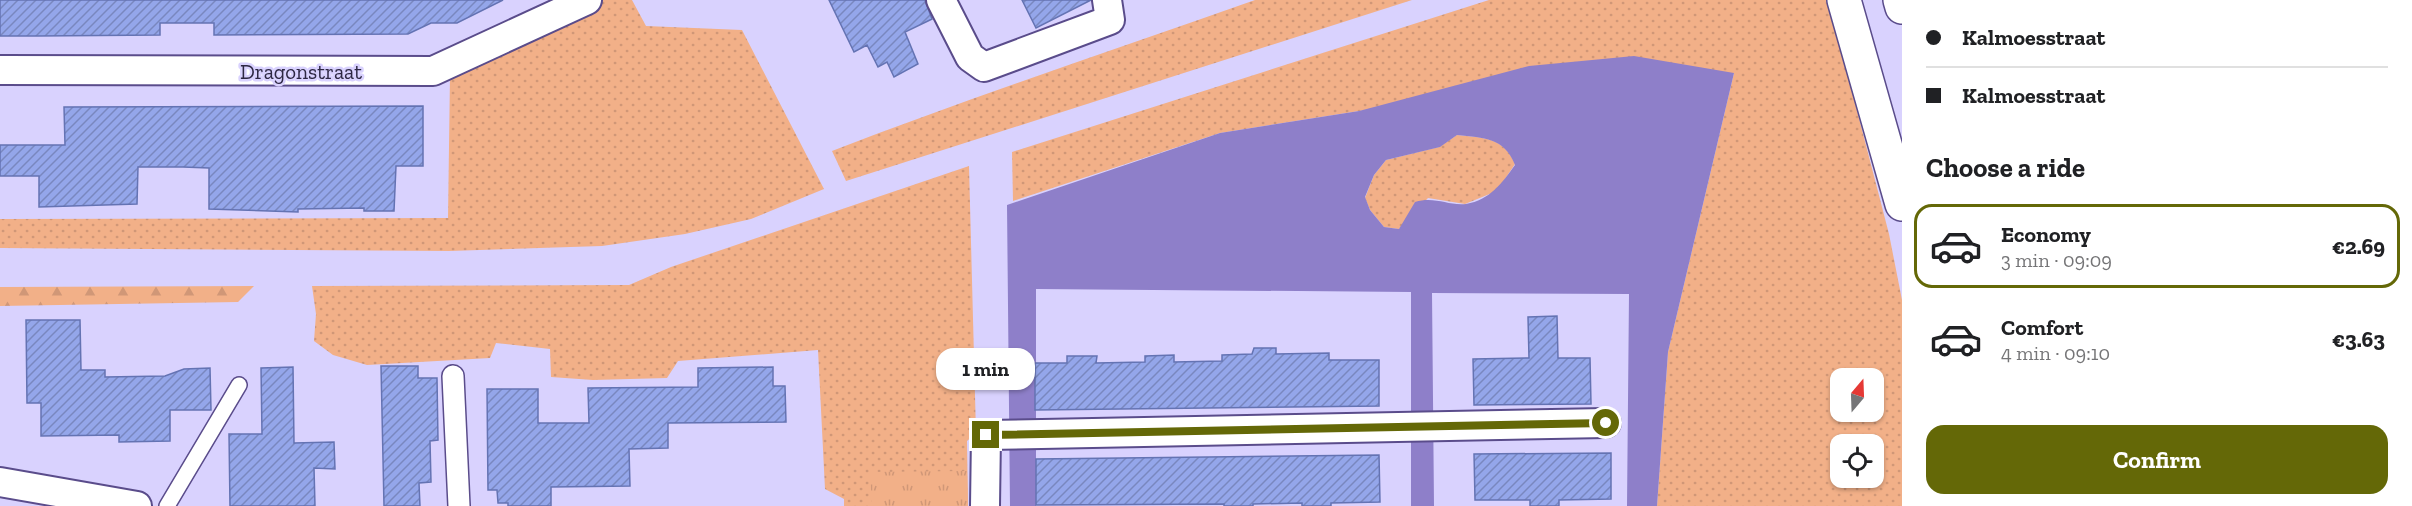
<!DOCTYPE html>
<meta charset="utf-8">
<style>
:root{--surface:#fff;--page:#f2f2f2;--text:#202124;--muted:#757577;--line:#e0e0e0;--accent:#646807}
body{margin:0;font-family:"Zilla Slab",serif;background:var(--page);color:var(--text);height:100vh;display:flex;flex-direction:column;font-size:22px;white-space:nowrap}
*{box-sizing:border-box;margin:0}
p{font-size:20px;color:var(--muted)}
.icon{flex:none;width:33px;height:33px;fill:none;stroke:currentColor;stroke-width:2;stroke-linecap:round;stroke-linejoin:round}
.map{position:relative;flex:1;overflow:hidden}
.side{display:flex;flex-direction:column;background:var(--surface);width:510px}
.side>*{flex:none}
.banner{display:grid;align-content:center;height:132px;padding:0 24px;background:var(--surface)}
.needle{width:39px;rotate:19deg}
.tools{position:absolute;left:1830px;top:368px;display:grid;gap:12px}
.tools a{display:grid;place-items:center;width:54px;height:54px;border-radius:12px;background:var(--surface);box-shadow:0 2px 4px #0004;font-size:30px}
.end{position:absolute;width:27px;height:27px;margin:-14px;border:8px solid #646807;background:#fff;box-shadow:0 0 0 3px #fff}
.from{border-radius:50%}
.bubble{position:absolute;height:42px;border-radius:18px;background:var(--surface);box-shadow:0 2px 4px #0004;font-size:20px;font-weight:700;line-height:42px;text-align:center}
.banner b{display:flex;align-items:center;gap:21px;height:57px;font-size:22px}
.banner b+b{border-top:2px solid var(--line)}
.banner i{width:15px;height:15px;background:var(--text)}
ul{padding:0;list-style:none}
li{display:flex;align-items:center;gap:18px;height:84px;margin:0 12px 9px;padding:0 12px;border:3px solid transparent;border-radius:18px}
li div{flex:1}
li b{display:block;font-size:22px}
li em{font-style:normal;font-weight:700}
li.on{border-color:var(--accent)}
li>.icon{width:54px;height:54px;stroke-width:1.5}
h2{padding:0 24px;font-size:27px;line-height:72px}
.action{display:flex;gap:12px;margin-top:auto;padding:12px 24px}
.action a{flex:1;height:69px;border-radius:18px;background:var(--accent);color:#fff;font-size:24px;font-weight:700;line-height:69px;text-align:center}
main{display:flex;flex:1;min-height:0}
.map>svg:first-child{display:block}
</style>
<main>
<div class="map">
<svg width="1902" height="506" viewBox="0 0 1902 506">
<defs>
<pattern id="grass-dots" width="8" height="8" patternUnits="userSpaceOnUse" patternTransform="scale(1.5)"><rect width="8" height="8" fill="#f2b088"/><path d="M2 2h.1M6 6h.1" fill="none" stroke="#d09777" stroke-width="1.8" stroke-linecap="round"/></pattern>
<pattern id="forest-firs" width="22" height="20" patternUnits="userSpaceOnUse" patternTransform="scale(1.5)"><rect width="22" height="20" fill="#f2b088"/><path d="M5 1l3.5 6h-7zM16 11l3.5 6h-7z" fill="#d09777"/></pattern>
<pattern id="park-tufts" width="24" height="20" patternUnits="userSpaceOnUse" patternTransform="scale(1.5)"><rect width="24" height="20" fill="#f2b088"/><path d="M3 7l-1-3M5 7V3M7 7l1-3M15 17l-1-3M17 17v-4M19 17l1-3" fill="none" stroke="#d09777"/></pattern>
<pattern id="building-hatch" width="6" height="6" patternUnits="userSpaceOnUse" patternTransform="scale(1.5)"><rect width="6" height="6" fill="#94a6ea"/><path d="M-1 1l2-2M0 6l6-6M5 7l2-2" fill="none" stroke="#7987bf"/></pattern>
</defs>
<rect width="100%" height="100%" fill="#d9d2fe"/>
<!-- grass -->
<path fill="url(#grass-dots)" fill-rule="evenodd" d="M597 0H632L646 26 742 30 824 189 751 219 685 234 602 246 449 251 0 248V219L448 218 450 75Z
M1255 0H1412L846 181 832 151C972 97 1114 50 1255 0Z
M1489 0H1826L1841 49 1889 234 1902 300V506H1657L1668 352 1734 73 1359 111 1220 133 1013 201 1012 152ZM1840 378H1874V411H1840ZM1840 444H1874V477H1840Z
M1457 135C1484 138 1504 137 1515 164L1497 191 1465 204 1428 198 1399 229 1384 227 1370 210 1365 198 1374 175 1386 160 1439 147Z
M969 166 976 433 967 441 968 506H844V499L825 489 818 350 678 361 667 378 593 380 551 377 550 349 496 343 490 358 367 365 333 355 314 341 316 314 312 286 629 285 671 267Z"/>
<!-- forest -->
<path fill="url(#forest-firs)" d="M254 286 238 302 0 306V287Z"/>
<!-- park -->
<path fill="url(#park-tufts)" d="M967 471 968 506H872L870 472Z"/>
<!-- water -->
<path fill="#8e7fc9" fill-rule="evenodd" d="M1634 56 1734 73 1668 352 1657 506H1627L1629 294 1432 293 1434 506H1411V292L1036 289V506H1010L1007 205 1220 133 1359 111 1529 66ZM1457 135C1484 138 1504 137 1515 165 1502 183 1490 200 1466 204 1448 206 1435 196 1415 202L1399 229 1384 227 1370 210 1365 197 1374 175 1386 160 1440 147Z"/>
<!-- building -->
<path fill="url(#building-hatch)" stroke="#6473b3" stroke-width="1.5" d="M0 0H503L457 23H431L408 34 214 35V23H160V35L37 36H0Z
M829 0H925L932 19 905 32 918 64 894 77 887 62 878 67 867 45 854 52Z
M1022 0H1091L1036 28Z
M423 106V166H396L394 211H364V208L298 209V212L209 209V168L183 167H138L137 204 39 207V176H0V145H65L64 107Z
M1557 316 1558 358H1590L1591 404 1474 405 1473 359 1529 358 1528 317Z
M26 320H80L81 370H105V377L165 376 184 369 210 368 211 410H170V441L119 442V435L41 436V403H27Z
M1254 348H1276V354L1329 353V360H1379V406L1035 410V363H1067V356H1097L1096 363 1145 362V356L1174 355V362L1222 361V355L1252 354Z
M381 366H418V378H437L438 440 430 441 431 482 419 483 420 506H384Z
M293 367 294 443 334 442 335 469 314 468 315 506H230L229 434H262L261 368Z
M773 367V386H785L786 422 668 423V448L629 449 630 486 551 487V506H508V503H498L497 490H488L487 389H538V423H589L588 388 698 387V368Z
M1611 453V499L1559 500V506H1530V500H1475L1474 454Z
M1379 455 1380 502 1331 503V506H1302V503L1253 504V506H1224V504L1036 505V459Z"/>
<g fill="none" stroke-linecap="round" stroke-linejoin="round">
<!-- service casing -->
<g stroke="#5a4c8b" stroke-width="18">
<path id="service" d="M167 506 239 385"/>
</g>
<!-- pedestrian casing -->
<g stroke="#5a4c8b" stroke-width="24">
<path id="pedestrian" d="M453 376 459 506"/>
</g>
<!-- minor casing -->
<g stroke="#5a4c8b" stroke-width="32">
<path id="minor" d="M941 0 970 57 984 67 1110 20 1107 0
M0 70 433 71 587 0
M0 482 137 506
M985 506 986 435 1606 423"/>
</g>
<!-- trunk casing -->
<g stroke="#5a4c8b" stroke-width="36">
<path id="trunk" d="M1844 0 1902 204
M1900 0 1902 7"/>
</g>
<!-- service -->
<use href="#service" stroke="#fff" stroke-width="15"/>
<!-- pedestrian -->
<use href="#pedestrian" stroke="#fff" stroke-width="21"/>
<!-- minor -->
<use href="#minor" stroke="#fff" stroke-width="28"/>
<!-- trunk -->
<use href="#trunk" stroke="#fff" stroke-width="33"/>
</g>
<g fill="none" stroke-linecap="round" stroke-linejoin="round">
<!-- route -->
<path stroke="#646807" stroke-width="8" d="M986 435 1606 423"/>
</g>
<g text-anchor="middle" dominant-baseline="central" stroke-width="5" stroke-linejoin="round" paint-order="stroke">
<!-- street labels -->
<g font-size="21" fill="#2d2743" stroke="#d9d2fe">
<text x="301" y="71">Dragonstraat</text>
</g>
</g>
</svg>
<div class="tools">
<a><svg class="needle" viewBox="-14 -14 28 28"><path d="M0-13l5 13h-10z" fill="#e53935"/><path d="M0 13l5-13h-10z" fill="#757577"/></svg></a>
<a><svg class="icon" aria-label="locate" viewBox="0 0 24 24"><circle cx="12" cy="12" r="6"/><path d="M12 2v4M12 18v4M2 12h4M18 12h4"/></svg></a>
</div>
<i class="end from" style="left:1606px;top:423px"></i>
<i class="end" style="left:986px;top:435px"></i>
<div class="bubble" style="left:936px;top:348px;width:99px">1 min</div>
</div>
<section class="side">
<div class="banner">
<b><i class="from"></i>Kalmoesstraat</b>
<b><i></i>Kalmoesstraat</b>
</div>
<h2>Choose a ride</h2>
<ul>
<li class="on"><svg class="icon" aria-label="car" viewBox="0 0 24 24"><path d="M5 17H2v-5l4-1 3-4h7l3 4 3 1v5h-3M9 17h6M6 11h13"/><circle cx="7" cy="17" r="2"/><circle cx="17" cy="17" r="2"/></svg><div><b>Economy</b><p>3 min · 09:09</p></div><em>€2.69</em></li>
<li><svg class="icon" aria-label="car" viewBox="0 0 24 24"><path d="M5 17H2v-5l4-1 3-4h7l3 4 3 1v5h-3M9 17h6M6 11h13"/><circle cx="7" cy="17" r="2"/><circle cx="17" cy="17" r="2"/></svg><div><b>Comfort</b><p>4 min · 09:10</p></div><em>€3.63</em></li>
</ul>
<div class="action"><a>Confirm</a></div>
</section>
</main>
